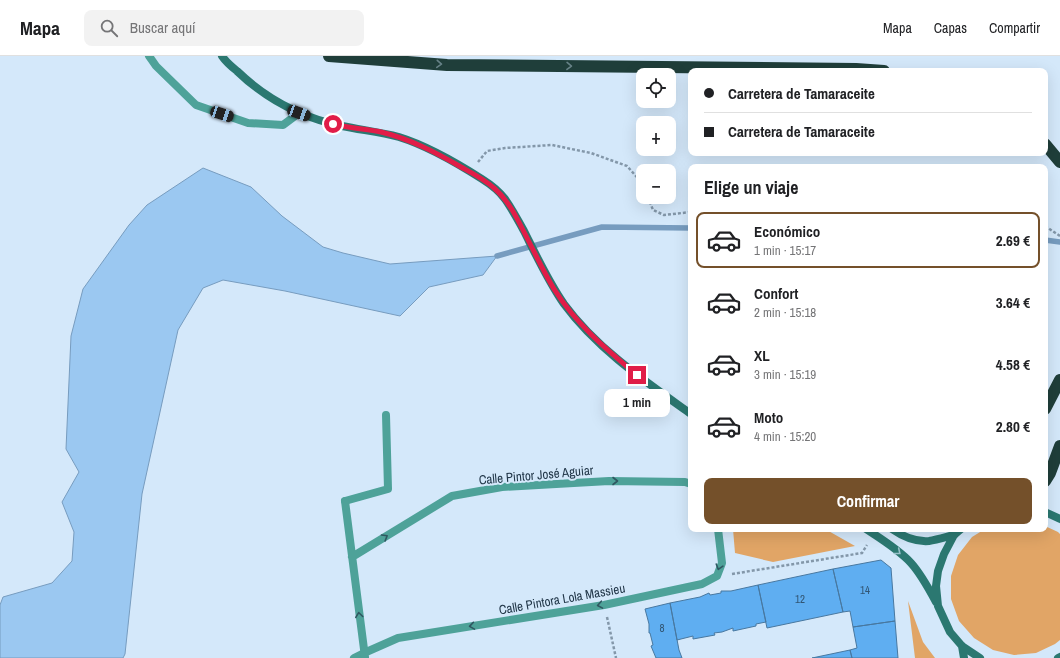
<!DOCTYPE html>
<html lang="es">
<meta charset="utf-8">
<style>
:root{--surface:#fff;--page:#f2f2f2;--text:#202124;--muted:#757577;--line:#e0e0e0;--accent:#74502a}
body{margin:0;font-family:"Archivo Narrow",sans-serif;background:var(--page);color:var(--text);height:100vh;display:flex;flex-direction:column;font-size:15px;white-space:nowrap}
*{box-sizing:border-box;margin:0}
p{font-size:13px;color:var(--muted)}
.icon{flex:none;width:22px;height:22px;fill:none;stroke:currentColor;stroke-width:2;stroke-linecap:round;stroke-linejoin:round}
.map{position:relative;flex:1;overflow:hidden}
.side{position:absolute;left:688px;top:108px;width:360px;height:368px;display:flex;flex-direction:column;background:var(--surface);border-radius:8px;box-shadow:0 4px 16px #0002}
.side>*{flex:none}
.guide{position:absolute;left:688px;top:12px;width:360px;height:88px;border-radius:8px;box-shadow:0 4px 16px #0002;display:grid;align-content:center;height:88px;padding:0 16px;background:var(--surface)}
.controls{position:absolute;left:636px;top:12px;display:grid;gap:8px}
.controls a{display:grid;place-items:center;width:40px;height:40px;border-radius:8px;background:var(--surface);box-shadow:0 4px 16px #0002;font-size:20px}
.end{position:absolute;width:18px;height:18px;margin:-9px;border:5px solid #e11d48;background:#fff;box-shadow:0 0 0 2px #fff}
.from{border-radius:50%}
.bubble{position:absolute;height:28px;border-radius:8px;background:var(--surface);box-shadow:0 4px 16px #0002;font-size:13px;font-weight:700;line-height:28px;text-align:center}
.car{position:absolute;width:12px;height:24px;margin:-12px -6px;border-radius:5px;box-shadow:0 0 3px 1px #0007;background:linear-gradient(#222 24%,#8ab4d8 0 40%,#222 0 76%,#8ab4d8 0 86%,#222 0)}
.guide b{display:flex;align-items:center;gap:14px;height:38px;font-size:15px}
.guide b+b{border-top:1px solid var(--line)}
.guide i{width:10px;height:10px;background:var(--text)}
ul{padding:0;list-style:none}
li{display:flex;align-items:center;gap:12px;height:56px;margin:0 8px 6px;padding:0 8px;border:2px solid transparent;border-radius:8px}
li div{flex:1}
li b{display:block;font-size:15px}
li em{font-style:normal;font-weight:700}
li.on{border-color:var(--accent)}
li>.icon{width:36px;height:36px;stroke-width:1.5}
h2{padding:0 16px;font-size:18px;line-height:48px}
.cta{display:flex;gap:8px;margin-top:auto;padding:8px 16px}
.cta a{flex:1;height:46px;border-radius:8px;background:var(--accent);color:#fff;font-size:16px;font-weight:700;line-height:46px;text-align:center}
header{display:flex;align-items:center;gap:24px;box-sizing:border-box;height:56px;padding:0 20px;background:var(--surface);border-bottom:1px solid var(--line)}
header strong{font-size:19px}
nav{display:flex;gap:22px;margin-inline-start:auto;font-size:14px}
.search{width:280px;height:36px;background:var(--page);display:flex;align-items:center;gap:10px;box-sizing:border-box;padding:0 14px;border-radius:8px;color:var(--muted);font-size:15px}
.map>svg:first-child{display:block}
</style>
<header>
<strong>Mapa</strong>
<div class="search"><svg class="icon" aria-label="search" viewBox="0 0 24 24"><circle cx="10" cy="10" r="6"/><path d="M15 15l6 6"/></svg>Buscar aquí</div>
<nav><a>Mapa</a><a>Capas</a><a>Compartir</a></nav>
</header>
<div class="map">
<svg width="1060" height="602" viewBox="0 0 1060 602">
<rect width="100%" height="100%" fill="#d4e8fa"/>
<!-- green -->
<path fill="#e1a566" d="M1045 470 1058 476 1060 478V584L1055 588 1036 597 1014 599 993 594 974 582 959 565 951 543V520L958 499 972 481 985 473H1045Z
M733 473H825L855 490 773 506 735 497Z
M908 545 923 586 935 602H915Z"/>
<!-- water -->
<path fill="#9bc8f1" stroke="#779cbf" d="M203 112 251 131 282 160 323 191 343 197 390 208 497 200 483 219 429 231 400 260 285 235 223 224 203 232 178 274 142 438 125 598 123 602H0V549L3 541 52 527 72 505 74 476 62 446 79 416 66 393 71 280 83 233 129 169 147 149Z"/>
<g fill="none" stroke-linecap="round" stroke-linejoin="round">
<!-- stream -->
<path stroke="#779cbf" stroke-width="5.5" d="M1045 184 1060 186
M497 200 602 171 691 172"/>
</g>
<!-- building -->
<path fill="#5faef1" stroke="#4878a0" d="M881 504 891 512 895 565 853 571 850 555 843 556 833 513Z
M833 513 843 556 767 572 758 529Z
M758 529 766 566 756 568V570L733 575V572L722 576 714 577 715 579 693 583V580L677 584 670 547 700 541 709 537 710 539 721 537V535H731Z
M670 547 679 594 682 602H656L651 590 653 589 650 577H649V568L645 553Z
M895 565 898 602H852L850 594 857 592 853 571Z
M850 594 852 602H812Z"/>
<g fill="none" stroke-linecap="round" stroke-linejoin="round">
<!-- path -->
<path stroke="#8397a9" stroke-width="2.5" stroke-dasharray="3 2" stroke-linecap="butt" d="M478 106 487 95 505 92 552 89 591 97 627 110 643 128
M648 141 653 154 664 159 691 156
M1045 170 1060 180
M732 518 862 497 867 489
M607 561 616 602"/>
<!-- lane -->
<path stroke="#4ea299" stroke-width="8" d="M149 0 156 10 196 49 248 67 283 69 299 57
M345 445 388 433 386 359
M354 602 364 597"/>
<!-- street -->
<path stroke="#4ea299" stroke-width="8" d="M345 445 365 601
M352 501 452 440 502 431 609 425 685 426 691 428
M364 597 398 582 604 549 702 528 717 520 722 507 718 473"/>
<!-- secondary -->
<path stroke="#2b7871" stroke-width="8" d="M222 0C226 6 232 11 237 15 266 43 303 62 342 70 361 74 380 76 399 81 428 90 457 107 482 123 490 128 499 135 505 143 512 153 518 164 524 175 536 199 548 225 564 248 597 293 646 326 691 358
M1045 456 1060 463
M866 473C881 483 898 493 911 507 921 518 929 533 936 546
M892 473C902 480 916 486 929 485 937 484 946 481 954 479
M961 473 954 479 944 498 938 515 936 530 938 550 950 576 962 590 980 602
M962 590 964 602
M1058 602 1060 601"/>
<!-- highway -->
<path stroke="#1f3e3a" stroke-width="12" d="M329 0 447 9 856 13 884 15
M1045 88 1060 106
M1045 353 1060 324
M1045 425 1050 417 1060 390"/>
</g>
<!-- one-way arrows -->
<defs><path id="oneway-chevron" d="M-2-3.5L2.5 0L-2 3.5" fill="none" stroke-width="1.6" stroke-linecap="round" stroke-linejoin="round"/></defs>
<g stroke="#678287">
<use href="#oneway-chevron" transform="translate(439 8) rotate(4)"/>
<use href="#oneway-chevron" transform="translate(569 10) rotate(1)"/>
</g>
<g stroke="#2f5761">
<use href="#oneway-chevron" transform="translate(615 425)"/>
<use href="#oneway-chevron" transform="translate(385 481) rotate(-31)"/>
<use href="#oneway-chevron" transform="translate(719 511) rotate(107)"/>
<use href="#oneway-chevron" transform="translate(600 549) rotate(170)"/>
<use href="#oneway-chevron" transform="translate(359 559) rotate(-98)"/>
<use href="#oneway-chevron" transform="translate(472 570) rotate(171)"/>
</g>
<use stroke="#99c1ca" href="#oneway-chevron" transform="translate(898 496) rotate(39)"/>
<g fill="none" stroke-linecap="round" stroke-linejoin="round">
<!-- route -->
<path stroke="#e11d48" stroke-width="5" d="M333 68C349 72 365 73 381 76 410 83 435 96 461 111 472 117 484 123 494 132 508 144 516 160 524 176 534 195 543 215 554 233 576 268 606 293 637 319"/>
</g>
<g text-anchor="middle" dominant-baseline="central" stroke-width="4" stroke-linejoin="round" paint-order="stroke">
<!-- number labels -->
<g font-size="11" fill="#315573">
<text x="865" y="534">14</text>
<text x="800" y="543">12</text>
<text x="662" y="572">8</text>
</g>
<!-- street labels -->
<g font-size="13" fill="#223749" stroke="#d4e8fa">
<text transform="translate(536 419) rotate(-5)">Calle Pintor José Aguiar</text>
<text transform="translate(562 543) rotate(-10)">Calle Pintora Lola Massieu</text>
</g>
</g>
</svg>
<div class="controls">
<a><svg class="icon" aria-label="locate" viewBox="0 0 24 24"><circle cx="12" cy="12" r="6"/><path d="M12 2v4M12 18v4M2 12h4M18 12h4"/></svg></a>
<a>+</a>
<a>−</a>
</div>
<i class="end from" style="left:333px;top:68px"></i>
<i class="end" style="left:637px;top:319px"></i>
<div class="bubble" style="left:604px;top:333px;width:66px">1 min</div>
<i class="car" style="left:299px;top:57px;rotate:110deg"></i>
<i class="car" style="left:222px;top:58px;rotate:108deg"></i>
<div class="guide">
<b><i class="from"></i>Carretera de Tamaraceite</b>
<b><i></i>Carretera de Tamaraceite</b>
</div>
<section class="side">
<h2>Elige un viaje</h2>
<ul>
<li class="on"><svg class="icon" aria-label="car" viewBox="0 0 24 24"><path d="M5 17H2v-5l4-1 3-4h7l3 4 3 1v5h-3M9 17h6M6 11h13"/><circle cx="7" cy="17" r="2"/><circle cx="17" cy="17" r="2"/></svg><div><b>Económico</b><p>1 min · 15:17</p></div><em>2.69 €</em></li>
<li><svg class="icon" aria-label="car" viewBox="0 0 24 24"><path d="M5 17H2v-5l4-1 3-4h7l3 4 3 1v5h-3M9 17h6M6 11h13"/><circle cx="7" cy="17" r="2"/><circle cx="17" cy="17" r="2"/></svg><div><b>Confort</b><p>2 min · 15:18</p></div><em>3.64 €</em></li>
<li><svg class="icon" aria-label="car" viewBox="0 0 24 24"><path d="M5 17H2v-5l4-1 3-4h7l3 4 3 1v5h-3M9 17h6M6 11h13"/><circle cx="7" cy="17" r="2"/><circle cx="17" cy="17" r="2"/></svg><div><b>XL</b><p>3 min · 15:19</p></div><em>4.58 €</em></li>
<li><svg class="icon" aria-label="car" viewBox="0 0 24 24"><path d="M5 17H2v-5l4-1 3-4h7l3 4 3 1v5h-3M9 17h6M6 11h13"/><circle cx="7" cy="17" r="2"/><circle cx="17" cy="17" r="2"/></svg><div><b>Moto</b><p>4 min · 15:20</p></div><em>2.80 €</em></li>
</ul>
<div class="cta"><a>Confirmar</a></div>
</section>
</div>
